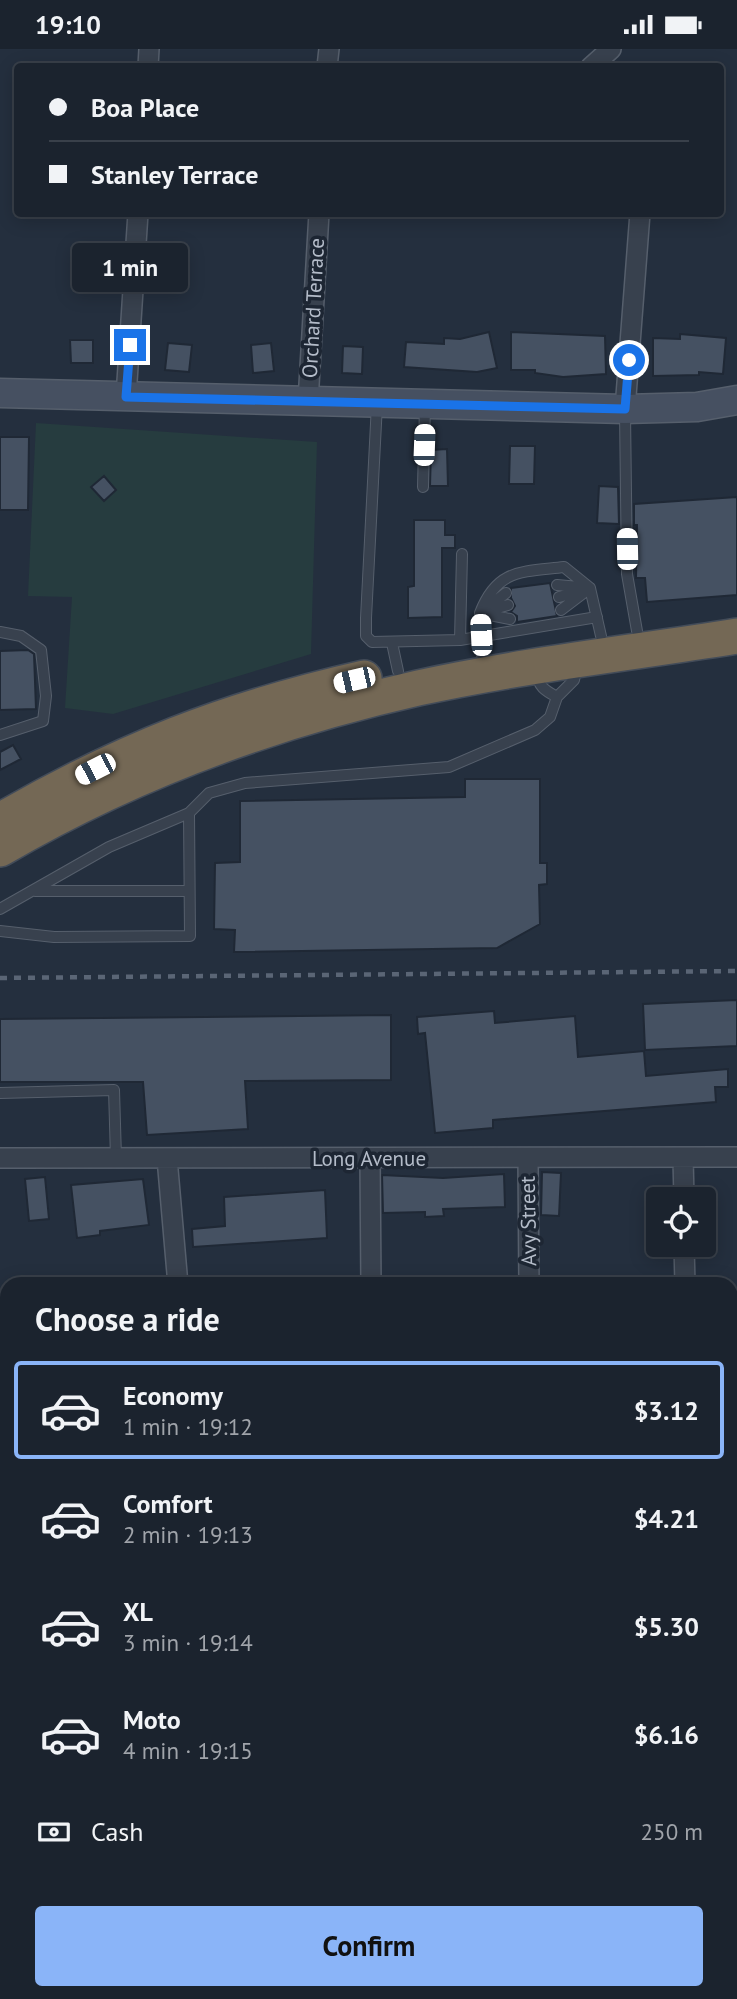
<!DOCTYPE html>
<meta charset="utf-8">
<style>
:root{--surface:#1b232e;--page:#242b36;--text:#f1f3f6;--muted:#a0a4aa;--line:#39404a;--accent:#8ab4f8}
body{margin:0;font-family:"PT Sans",sans-serif;background:var(--page);color:var(--text);height:100vh;display:flex;flex-direction:column;font-size:26px;white-space:nowrap}
*{box-sizing:border-box;margin:0}
p{font-size:23px;color:var(--muted)}
.icon{flex:none;width:38px;height:38px;fill:none;stroke:currentColor;stroke-width:2;stroke-linecap:round;stroke-linejoin:round}
.map{position:relative;flex:1;overflow:hidden}
.details{position:absolute;left:0px;top:1228px;width:738px;height:723px;display:flex;flex-direction:column;background:var(--surface);border-radius:21px 21px 0 0;box-shadow:0 4px 18px #0003,0 0 0 2px var(--line)}
.details>*{flex:none}
.guide{position:absolute;left:14px;top:14px;width:710px;height:154px;border-radius:7px;box-shadow:0 4px 18px #0003,0 0 0 2px var(--line);display:grid;align-content:center;height:154px;padding:0 35px;background:var(--surface)}
.buttons{position:absolute;left:646px;top:1138px;display:grid;gap:14px}
.buttons a{display:grid;place-items:center;width:70px;height:70px;border-radius:7px;background:var(--surface);box-shadow:0 4px 18px #0003,0 0 0 2px var(--line);font-size:35px}
.end{position:absolute;width:32px;height:32px;margin:-16px;border:9px solid #1a73e8;background:#fff;box-shadow:0 0 0 4px #fff}
.from{border-radius:50%}
.bubble{position:absolute;height:49px;border-radius:7px;background:var(--surface);box-shadow:0 4px 18px #0003,0 0 0 2px var(--line);font-size:23px;font-weight:700;line-height:49px;text-align:center}
.car{position:absolute;width:21px;height:42px;margin:-21px -10px;border-radius:9px;box-shadow:0 0 5px 2px #0007;background:linear-gradient(#fff 24%,#345 0 40%,#fff 0 76%,#345 0 86%,#fff 0)}
.guide b{display:flex;align-items:center;gap:24px;height:66px;font-size:26px}
.guide b+b{border-top:2px solid var(--line)}
.guide i{width:18px;height:18px;background:var(--text)}
ul{padding:0;list-style:none}
li{display:flex;align-items:center;gap:21px;height:98px;margin:0 14px 10px;padding:0 21px;border:4px solid transparent;border-radius:7px}
li div{flex:1}
li b{display:block;font-size:26px}
li em{font-style:normal;font-weight:700}
li.on{border-color:var(--accent)}
li>.icon{width:63px;height:63px;stroke-width:1.5}
h2{padding:0 35px;font-size:32px;line-height:84px}
.pay{display:flex;align-items:center;gap:18px;height:77px;padding:0 35px;font-size:26px}
.pay p{margin-inline-start:auto}
.primary-button{display:flex;gap:14px;margin-top:auto;padding:14px 35px}
.primary-button a{flex:1;height:80px;border-radius:7px;background:var(--accent);color:#111;font-size:28px;font-weight:700;line-height:80px;text-align:center}
.status{display:flex;justify-content:space-between;align-items:center;height:49px;padding:0 35px;background:var(--surface);direction:ltr}
.status svg{height:19px;fill:currentColor}
.map>svg:first-child{display:block}
</style>
<div class="status"><b>19:10</b><svg viewBox="0 0 49 12"><path d="M0 12V9h3v3zM5 12V6h3v6zM10 12V3h3v9zM15 12V0h3v12zM26 1h20v11H26zM47 4h2v5h-2z"/></svg></div>
<div class="map">
<svg width="737" height="1950" viewBox="0 0 737 1950">
<rect width="100%" height="100%" fill="#242f3e"/>
<!-- green -->
<path fill="#263c3f" d="M36 374 317 393 311 605 113 665 65 659 72 548 28 547Z"/>
<!-- building -->
<path fill="#455162" stroke="#1f2835" stroke-width="2" d="M489 283 497 319 477 323 404 318 406 293 444 295V289L460 290Z
M511 283 605 287 606 325 563 328 535 324V321H511Z
M680 285 726 289 723 325 699 323V326L653 327V289L680 290Z
M70 291H93V314H71Z
M168 294 192 296 189 323 165 321Z
M271 294 274 322 253 324 251 296Z
M343 297 363 298 362 325 342 324Z
M0 388H29L28 461H0Z
M510 397H535L534 435H509Z
M447 400 448 437H430L431 401Z
M104 427 116 441 104 452 91 438Z
M599 437 618 438 619 475 597 474Z
M737 448V546L647 553 645 529H636L637 476H634V455Z
M414 471H445V486H455V499H442V568L408 569V538L414 537Z
M550 534 557 567 517 573V567L511 563 515 557 511 549V539Z
M28 601 34 605 36 660 0 661V602Z
M13 696 21 710 0 721V703Z
M465 730H540V814H547V835L539 836 540 875 497 899 234 903 235 881 214 880 215 814 240 813V752L465 748Z
M737 951V997L645 1001 643 955Z
M494 962 495 974 575 967 578 1008 644 1002 646 1027 728 1020V1038H715L716 1053 493 1071V1079L435 1084 425 984 418 985 417 968Z
M391 966V1031L245 1032 248 1080 147 1086 143 1033H0V970Z
M542 1123 561 1124 559 1167 541 1166Z
M504 1125 505 1158 443 1160 444 1167 425 1168V1163L383 1164 382 1126 443 1129Z
M45 1128 49 1170 29 1172 25 1130Z
M143 1130 149 1176 100 1182V1186L77 1189 71 1136Z
M325 1141 327 1189 193 1198 192 1180 225 1177 224 1148Z"/>
<g fill="none" stroke-linecap="round" stroke-linejoin="round">
<!-- lane casing -->
<g stroke="#565f6c" stroke-width="12">
<path id="lane" d="M377 355 366 569V587L372 593 460 591 597 568
M625 363 627 525 637 582
M423 438 425 357
M557 536 590 539 601 587
M559 548 590 539 561 561
M508 556 480 564 510 570
M480 564C497 520 521 523 564 518L590 539
M0 583 21 587 41 601 46 647 43 672 0 686
M460 591 462 505
M392 594 398 622
M482 606 480 564 506 544
M537 624C538 638 546 642 557 648
M189 764 209 744 245 734 449 718 535 681 550 668 557 648 574 631 577 617
M35 842H189
M0 860 109 798 189 764 190 887 54 888 0 882
M0 1044 114 1041 116 1109
M0 1605 7 1604
M0 1623 7 1703
M0 1760 7 1759"/>
</g>
<!-- street casing -->
<g stroke="#565f6c" stroke-width="22">
<path id="street" d="M148 18 149 0
M327 18 329 0
M591 18 611 0
M126 348 138 164
M308 353 319 164
M625 360 640 164
M0 1109 737 1108
M167 1109 178 1236
M370 1109 371 1236
M528 1109 529 1236
M683 1109 684 1150
M684 1195 685 1236
M0 1295 7 1378
M0 1508H7
M732 1648H737
M732 1807H737
M0 1873H7
M56 1944V1950
M379 1944V1950
M694 1944V1950"/>
</g>
<!-- secondary casing -->
<g stroke="#565f6c" stroke-width="31">
<path id="secondary" d="M0 344 625 360 697 358 737 351"/>
</g>
<!-- highway casing -->
<g stroke="#434c59" stroke-width="38">
<path id="highway" d="M0 772C122 701 227 660 364 629
M0 800C130 724 272 672 418 639 523 616 631 604 737 587"/>
</g>
<!-- lane -->
<use href="#lane" stroke="#38414e" stroke-width="10"/>
<!-- street -->
<use href="#street" stroke="#38414e" stroke-width="19"/>
<!-- secondary -->
<use href="#secondary" stroke="#465061" stroke-width="28"/>
<!-- highway -->
<use href="#highway" stroke="#746855" stroke-width="35"/>
<!-- rail -->
<path stroke="#5a6575" stroke-width="4.5" stroke-dasharray="7 7" stroke-linecap="butt" d="M0 929 737 922"/>
</g>
<g fill="none" stroke-linecap="round" stroke-linejoin="round">
<!-- route -->
<path stroke="#1a73e8" stroke-width="9" d="M130 296 126 348 625 360 629 311"/>
</g>
<g text-anchor="middle" dominant-baseline="central" stroke-width="7" stroke-linejoin="round" paint-order="stroke">
<!-- street labels -->
<g font-size="21" fill="#b4bcc9" stroke="#1d2633">
<text transform="translate(313 259) rotate(-87)">Orchard Terrace</text>
<text x="369" y="1109">Long Avenue</text>
<text transform="translate(528 1172) rotate(-91)">Avy Street</text>
</g>
</g>
</svg>
<div class="buttons">
<a><svg class="icon" aria-label="locate" viewBox="0 0 24 24"><circle cx="12" cy="12" r="6"/><path d="M12 2v4M12 18v4M2 12h4M18 12h4"/></svg></a>
</div>
<i class="end from" style="left:629px;top:311px"></i>
<i class="end" style="left:130px;top:296px"></i>
<div class="bubble" style="left:72px;top:194px;width:116px">1 min</div>
<i class="car" style="left:424px;top:396px;rotate:2deg"></i>
<i class="car" style="left:627px;top:500px;rotate:359deg"></i>
<i class="car" style="left:481px;top:586px;rotate:357deg"></i>
<i class="car" style="left:354px;top:631px;rotate:257deg"></i>
<i class="car" style="left:95px;top:720px;rotate:243deg"></i>
<div class="guide">
<b><i class="from"></i>Boa Place</b>
<b><i></i>Stanley Terrace</b>
</div>
<section class="details">
<h2>Choose a ride</h2>
<ul>
<li class="on"><svg class="icon" aria-label="car" viewBox="0 0 24 24"><path d="M5 17H2v-5l4-1 3-4h7l3 4 3 1v5h-3M9 17h6M6 11h13"/><circle cx="7" cy="17" r="2"/><circle cx="17" cy="17" r="2"/></svg><div><b>Economy</b><p>1 min · 19:12</p></div><em>$3.12</em></li>
<li><svg class="icon" aria-label="car" viewBox="0 0 24 24"><path d="M5 17H2v-5l4-1 3-4h7l3 4 3 1v5h-3M9 17h6M6 11h13"/><circle cx="7" cy="17" r="2"/><circle cx="17" cy="17" r="2"/></svg><div><b>Comfort</b><p>2 min · 19:13</p></div><em>$4.21</em></li>
<li><svg class="icon" aria-label="car" viewBox="0 0 24 24"><path d="M5 17H2v-5l4-1 3-4h7l3 4 3 1v5h-3M9 17h6M6 11h13"/><circle cx="7" cy="17" r="2"/><circle cx="17" cy="17" r="2"/></svg><div><b>XL</b><p>3 min · 19:14</p></div><em>$5.30</em></li>
<li><svg class="icon" aria-label="car" viewBox="0 0 24 24"><path d="M5 17H2v-5l4-1 3-4h7l3 4 3 1v5h-3M9 17h6M6 11h13"/><circle cx="7" cy="17" r="2"/><circle cx="17" cy="17" r="2"/></svg><div><b>Moto</b><p>4 min · 19:15</p></div><em>$6.16</em></li>
</ul>
<div class="pay"><svg class="icon" aria-label="cash" viewBox="0 0 24 24"><path d="M3 7h18v10H3z"/><circle cx="12" cy="12" r="2"/></svg>Cash<p>250 m</p></div>
<div class="primary-button"><a>Confirm</a></div>
</section>
</div>
